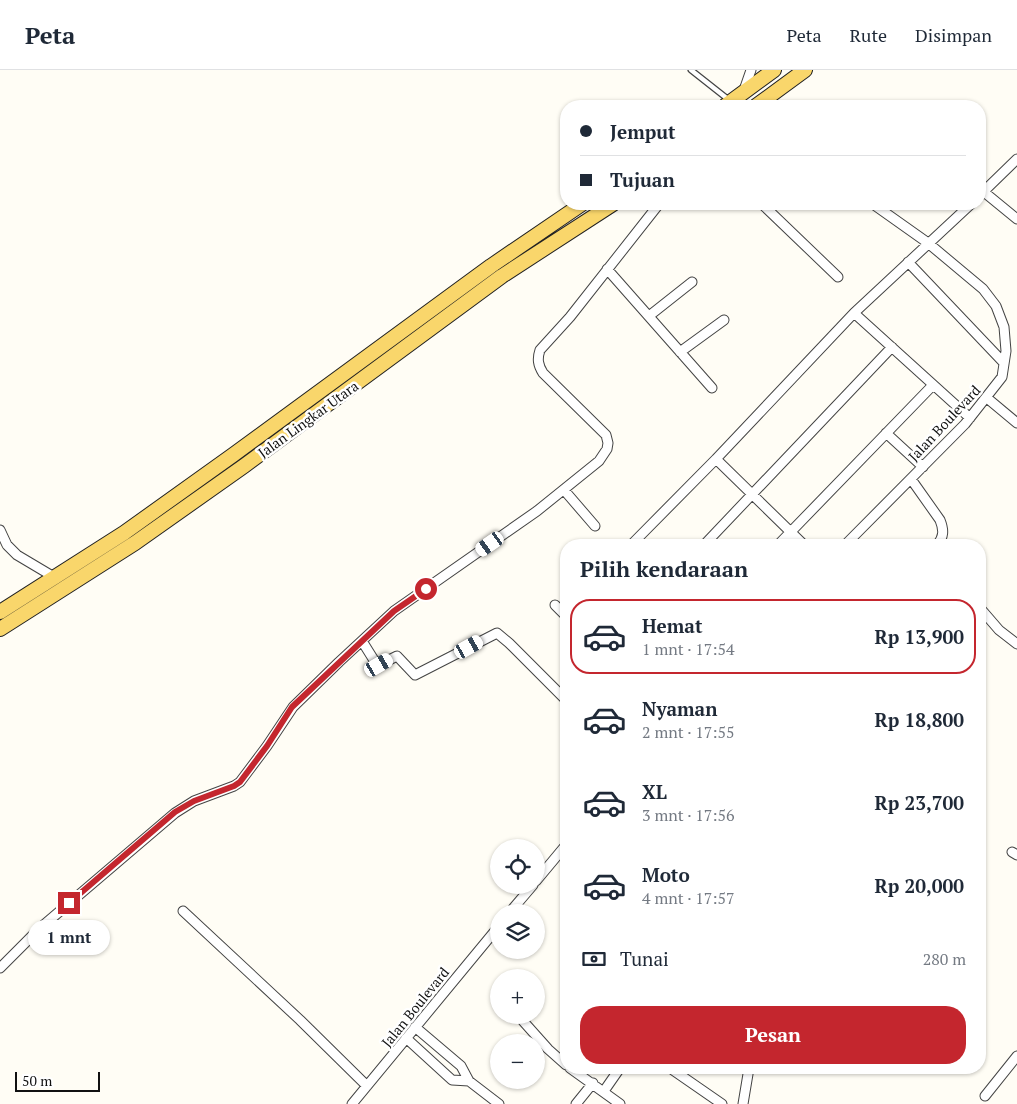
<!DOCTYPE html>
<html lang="id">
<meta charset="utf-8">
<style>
:root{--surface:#fff;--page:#f6f6f7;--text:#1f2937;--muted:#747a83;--line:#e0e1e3;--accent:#c4262e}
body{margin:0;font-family:"PT Serif",serif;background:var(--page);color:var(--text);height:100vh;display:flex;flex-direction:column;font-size:19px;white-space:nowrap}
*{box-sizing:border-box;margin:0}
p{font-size:16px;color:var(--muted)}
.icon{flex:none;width:28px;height:28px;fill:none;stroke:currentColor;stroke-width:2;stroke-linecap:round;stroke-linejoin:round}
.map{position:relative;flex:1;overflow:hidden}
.details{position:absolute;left:560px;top:469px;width:426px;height:535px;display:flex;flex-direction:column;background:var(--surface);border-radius:20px;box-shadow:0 1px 4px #0004}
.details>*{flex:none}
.banner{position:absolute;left:560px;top:30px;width:426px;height:110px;border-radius:20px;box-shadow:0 1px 4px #0004;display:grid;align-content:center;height:110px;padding:0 20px;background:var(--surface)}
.tools{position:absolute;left:490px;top:769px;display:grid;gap:10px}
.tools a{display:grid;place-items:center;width:55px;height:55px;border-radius:50%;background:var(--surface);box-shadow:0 1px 4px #0004;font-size:25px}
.scale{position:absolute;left:15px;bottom:12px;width:85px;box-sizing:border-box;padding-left:5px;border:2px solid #111;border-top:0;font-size:14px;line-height:18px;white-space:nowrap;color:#111;-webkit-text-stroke:4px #fff;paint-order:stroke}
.end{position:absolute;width:22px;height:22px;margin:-11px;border:6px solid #c4262e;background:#fff;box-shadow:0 0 0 2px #fff}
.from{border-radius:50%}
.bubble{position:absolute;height:35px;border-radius:18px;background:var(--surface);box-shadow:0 1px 4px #0004;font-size:16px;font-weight:700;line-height:35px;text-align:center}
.car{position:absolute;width:15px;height:30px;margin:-15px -8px;border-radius:6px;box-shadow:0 0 4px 1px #0007;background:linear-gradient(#fff 24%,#345 0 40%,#fff 0 76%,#345 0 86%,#fff 0)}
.banner b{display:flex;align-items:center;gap:18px;height:48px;font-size:19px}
.banner b+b{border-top:1px solid var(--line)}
.banner i{width:12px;height:12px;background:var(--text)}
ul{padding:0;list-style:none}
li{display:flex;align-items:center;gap:15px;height:75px;margin:0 10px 8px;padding:0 10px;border:2px solid transparent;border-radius:20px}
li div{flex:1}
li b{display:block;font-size:19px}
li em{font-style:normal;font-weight:700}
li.on{border-color:var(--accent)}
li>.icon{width:45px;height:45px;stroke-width:1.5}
h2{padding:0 20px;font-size:22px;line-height:60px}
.pay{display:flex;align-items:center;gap:12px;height:55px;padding:0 20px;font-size:19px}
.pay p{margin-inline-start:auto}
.cta{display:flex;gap:10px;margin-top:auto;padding:10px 20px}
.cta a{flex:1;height:58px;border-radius:20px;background:var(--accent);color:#fff;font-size:20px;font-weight:700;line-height:58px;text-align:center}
header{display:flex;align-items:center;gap:30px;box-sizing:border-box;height:70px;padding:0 25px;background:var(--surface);border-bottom:1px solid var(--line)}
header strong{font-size:24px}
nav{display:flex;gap:28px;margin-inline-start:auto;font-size:18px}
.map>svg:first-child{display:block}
</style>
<header>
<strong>Peta</strong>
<nav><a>Peta</a><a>Rute</a><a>Disimpan</a></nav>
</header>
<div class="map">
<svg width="1017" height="1034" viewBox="0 0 1017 1034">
<rect width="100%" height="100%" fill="#fffdf5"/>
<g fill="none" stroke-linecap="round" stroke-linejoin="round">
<!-- service casing -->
<g stroke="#444" stroke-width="7">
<path id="service" d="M691 0 729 30"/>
</g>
<!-- minor casing -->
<g stroke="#444" stroke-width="11">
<path id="minor" d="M743 23 751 0
M984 122 1017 149
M980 125 1017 89
M762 134 838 207
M908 192 1004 293
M607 199 712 318
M854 243 970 348
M649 246 692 212
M680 282 724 250
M987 328 1017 353
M886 363 923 397
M716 389 804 475
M911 409 940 450C944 460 944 467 937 475
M564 420 595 456
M0 460 7 475 17 485 54 507
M631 475 716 389 854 243 971 134
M704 475 892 277
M778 475 933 315
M845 475 965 354 1002 307 1006 281 1004 257 996 236 983 219 928 173 873 134
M555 535 566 546
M980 538 999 560 1017 574
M362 571 377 595H379L397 586 415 605 497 563 509 573 566 630
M1012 782 1017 785
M536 811 566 775
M183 841 300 950 367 1016
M510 842 533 815
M0 898 39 859 175 743 194 731 234 716 240 712 267 676 293 637 339 592 394 541 537 441 599 391 607 379 608 373 606 365 543 303C538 295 537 289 540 280L570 247 659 134
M523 951 548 979 566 995
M415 957 461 996 469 1011 499 1034
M406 968 452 1010 469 1011
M570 998 620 1034
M670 998 722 1034
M604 1021 620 998
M985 1026 1017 986
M352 1034 499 856
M576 1034 593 1013
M743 1034 749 998"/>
</g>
<!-- primary casing -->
<g stroke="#222" stroke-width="16">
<path id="primary" d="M725 36 774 0
M756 36 805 0
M0 542 124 463 233 385 491 196 582 134
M0 559 135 473 244 396 502 206 613 134"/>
</g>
<!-- service -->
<use href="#service" stroke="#fff" stroke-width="4.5"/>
<!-- minor -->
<use href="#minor" stroke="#fff" stroke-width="9"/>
<!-- primary -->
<use href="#primary" stroke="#f9d66b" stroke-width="14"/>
</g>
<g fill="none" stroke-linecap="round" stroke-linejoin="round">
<!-- route -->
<path stroke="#c4262e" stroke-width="6" d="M69 833 175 742 194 731 234 716 240 712 267 676 292 637 394 541 426 519"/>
</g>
<g text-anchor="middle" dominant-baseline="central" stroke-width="5" stroke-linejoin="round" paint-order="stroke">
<!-- street labels -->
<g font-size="14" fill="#111" stroke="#fff">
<text transform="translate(308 349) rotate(-36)">Jalan Lingkar Utara</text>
<text transform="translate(944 353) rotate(-47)">Jalan Boulevard</text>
<text transform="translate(415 937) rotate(-51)">Jalan Boulevard</text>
</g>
</g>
</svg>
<div class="tools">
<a><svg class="icon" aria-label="locate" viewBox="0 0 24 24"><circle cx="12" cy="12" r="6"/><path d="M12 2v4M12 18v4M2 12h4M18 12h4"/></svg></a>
<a><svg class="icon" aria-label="layers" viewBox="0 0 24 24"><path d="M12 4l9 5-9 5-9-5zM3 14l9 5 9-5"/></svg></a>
<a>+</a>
<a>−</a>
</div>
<div class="scale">50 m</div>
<i class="end from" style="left:426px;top:519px"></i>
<i class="end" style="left:69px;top:833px"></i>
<div class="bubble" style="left:28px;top:850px;width:82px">1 mnt</div>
<i class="car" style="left:490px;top:474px;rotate:235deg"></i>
<i class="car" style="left:469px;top:577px;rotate:61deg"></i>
<i class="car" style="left:379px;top:595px;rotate:60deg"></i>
<div class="banner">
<b><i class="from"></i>Jemput</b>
<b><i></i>Tujuan</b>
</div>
<section class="details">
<h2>Pilih kendaraan</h2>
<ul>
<li class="on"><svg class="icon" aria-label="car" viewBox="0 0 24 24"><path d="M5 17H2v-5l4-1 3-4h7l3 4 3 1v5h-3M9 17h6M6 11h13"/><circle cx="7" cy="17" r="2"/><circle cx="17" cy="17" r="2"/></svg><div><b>Hemat</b><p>1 mnt · 17:54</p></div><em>Rp 13,900</em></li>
<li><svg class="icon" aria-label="car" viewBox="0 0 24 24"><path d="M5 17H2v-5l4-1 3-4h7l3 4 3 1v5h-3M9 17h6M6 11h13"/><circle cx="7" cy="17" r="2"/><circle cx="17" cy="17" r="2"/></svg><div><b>Nyaman</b><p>2 mnt · 17:55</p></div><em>Rp 18,800</em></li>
<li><svg class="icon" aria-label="car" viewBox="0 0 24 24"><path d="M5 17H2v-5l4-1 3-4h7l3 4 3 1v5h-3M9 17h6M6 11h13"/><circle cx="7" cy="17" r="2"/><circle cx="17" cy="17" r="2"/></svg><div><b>XL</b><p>3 mnt · 17:56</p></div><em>Rp 23,700</em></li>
<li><svg class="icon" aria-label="car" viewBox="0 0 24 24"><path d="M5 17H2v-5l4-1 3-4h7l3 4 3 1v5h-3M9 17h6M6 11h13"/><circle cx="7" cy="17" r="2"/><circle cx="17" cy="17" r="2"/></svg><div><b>Moto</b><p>4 mnt · 17:57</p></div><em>Rp 20,000</em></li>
</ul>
<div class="pay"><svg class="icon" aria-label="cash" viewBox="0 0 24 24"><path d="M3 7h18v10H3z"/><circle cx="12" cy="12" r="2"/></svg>Tunai<p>280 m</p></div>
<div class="cta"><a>Pesan</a></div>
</section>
</div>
